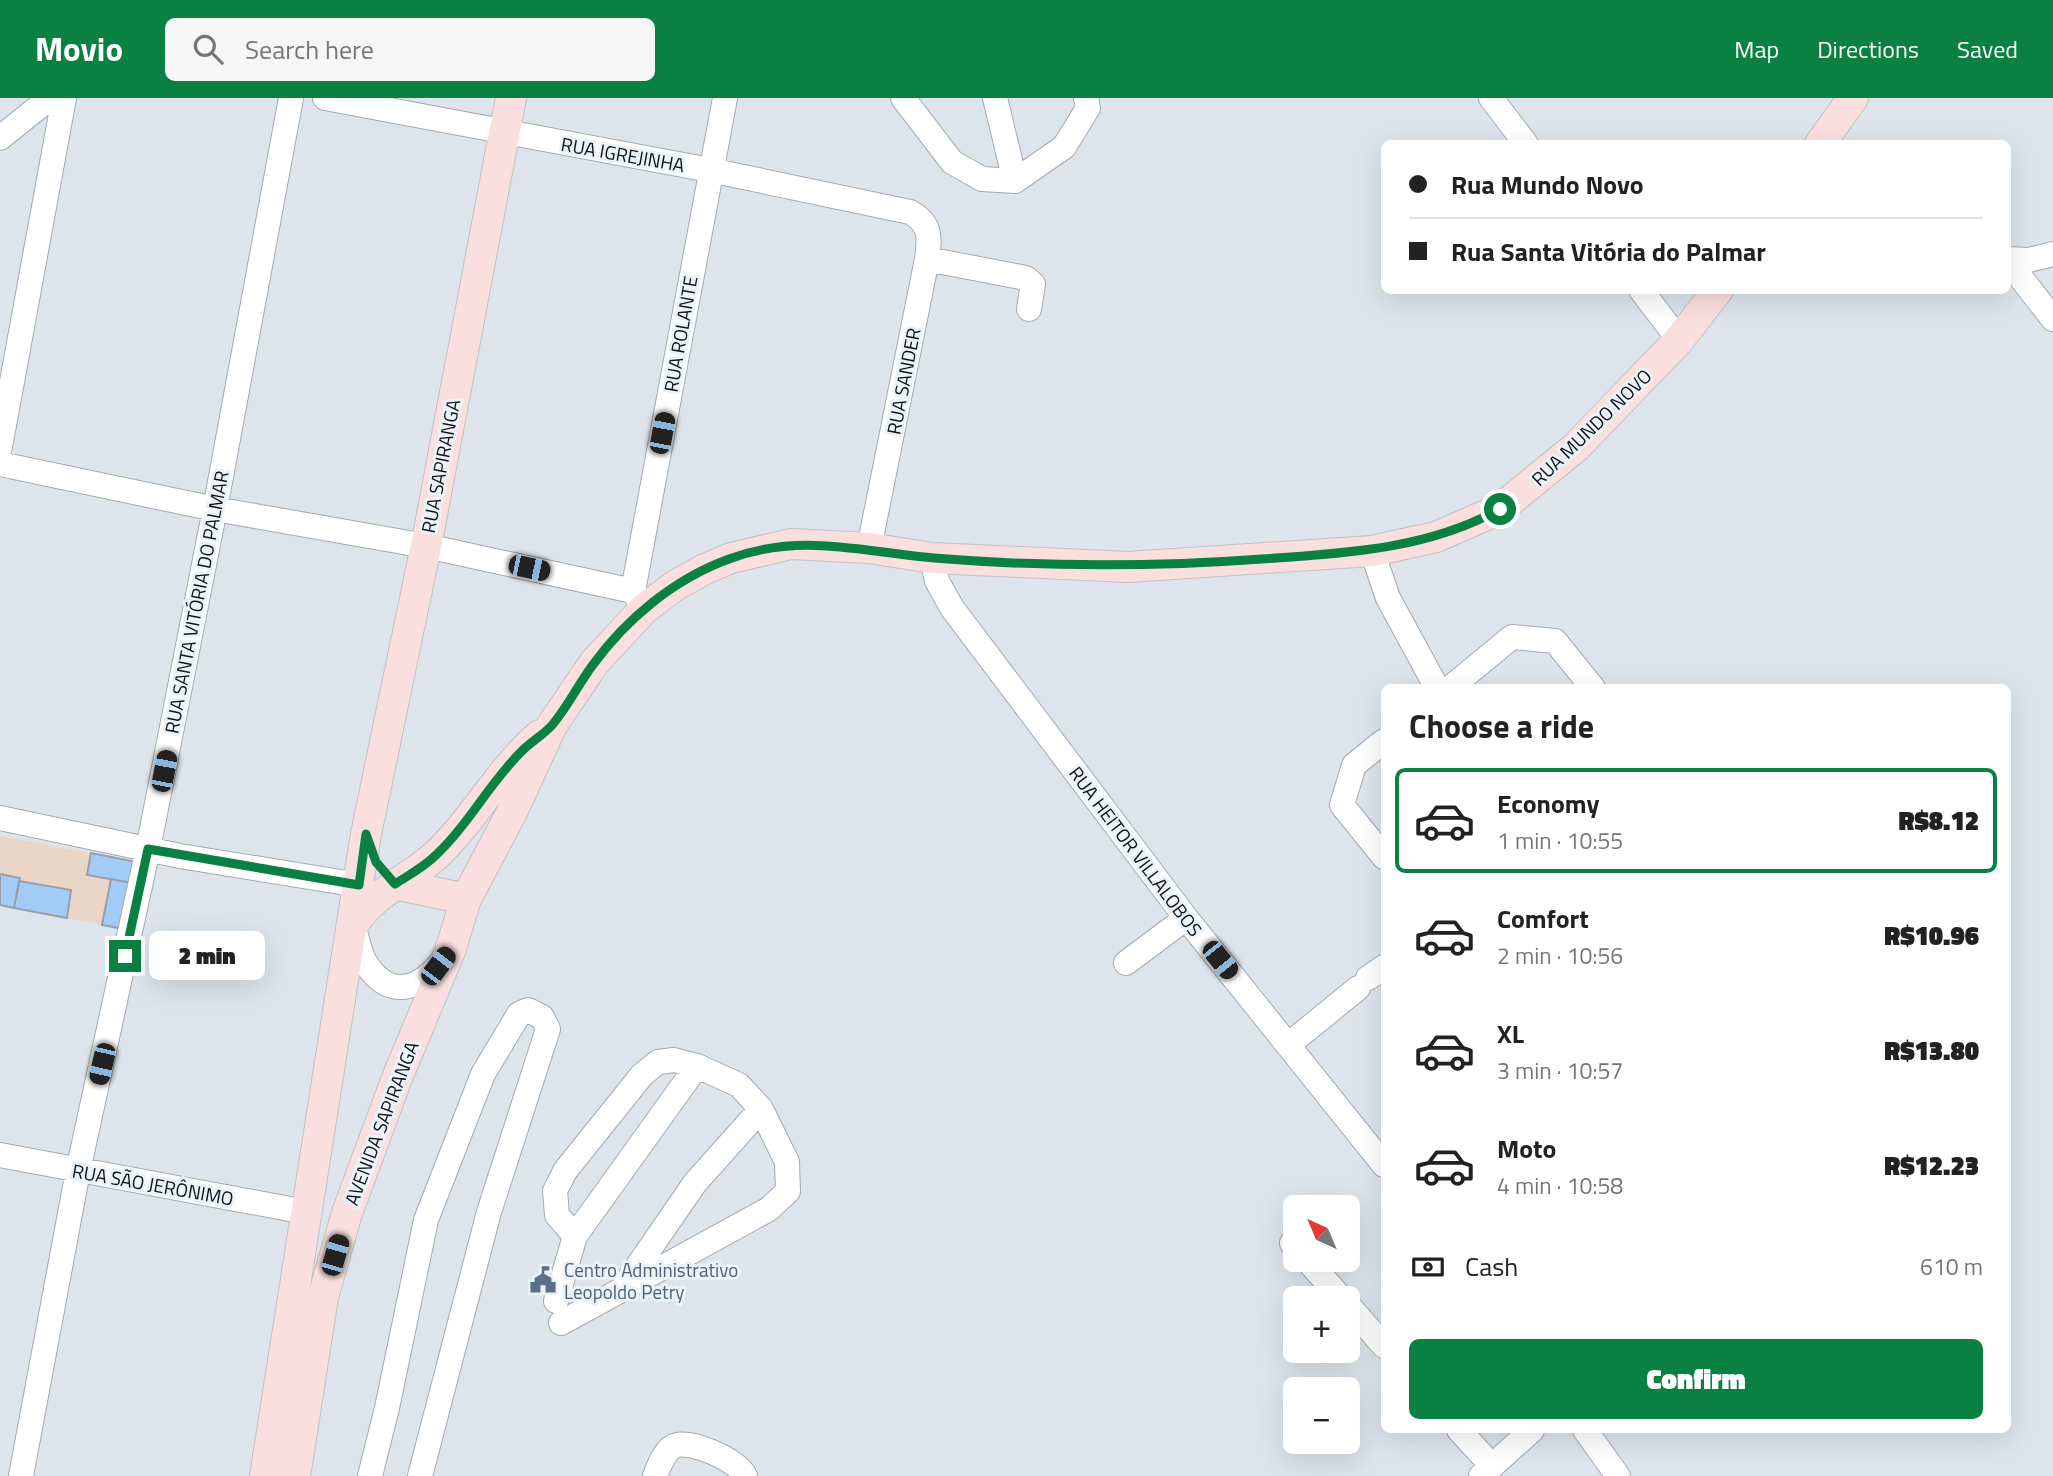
<!DOCTYPE html>
<meta charset="utf-8">
<style>
:root{--surface:#fff;--page:#f6f6f6;--text:#222;--muted:#767676;--line:#e0e0e0;--accent:#0b8043}
body{margin:0;font-family:"Titillium Web",sans-serif;background:var(--page);color:var(--text);height:100vh;display:flex;flex-direction:column;font-size:26px;white-space:nowrap}
*{box-sizing:border-box;margin:0}
p{font-size:23px;color:var(--muted)}
.icon{flex:none;width:38px;height:38px;fill:none;stroke:currentColor;stroke-width:2;stroke-linecap:round;stroke-linejoin:round}
.map{position:relative;flex:1;overflow:hidden}
.drawer{position:absolute;left:1381px;top:586px;width:630px;height:749px;display:flex;flex-direction:column;background:var(--surface);border-radius:10px;box-shadow:0 7px 28px #0002}
.drawer>*{flex:none}
.hud{position:absolute;left:1381px;top:42px;width:630px;height:154px;border-radius:10px;box-shadow:0 7px 28px #0002;display:grid;align-content:center;height:154px;padding:0 28px;background:var(--surface)}
.needle{width:46px;rotate:316deg}
.buttons{position:absolute;left:1283px;top:1097px;display:grid;gap:14px}
.buttons a{display:grid;place-items:center;width:77px;height:77px;border-radius:10px;background:var(--surface);box-shadow:0 7px 28px #0002;font-size:35px}
.end{position:absolute;width:32px;height:32px;margin:-16px;border:9px solid #0b8043;background:#fff;box-shadow:0 0 0 4px #fff}
.from{border-radius:50%}
.bubble{position:absolute;height:49px;border-radius:10px;background:var(--surface);box-shadow:0 7px 28px #0002;font-size:23px;font-weight:800;line-height:49px;text-align:center}
.car{position:absolute;width:21px;height:42px;margin:-21px -10px;border-radius:9px;box-shadow:0 0 5px 2px #0007;background:linear-gradient(#222 24%,#8ab4d8 0 40%,#222 0 76%,#8ab4d8 0 86%,#222 0)}
.hud b{display:flex;align-items:center;gap:24px;height:66px;font-size:26px}
.hud b+b{border-top:2px solid var(--line)}
.hud i{width:18px;height:18px;background:var(--text)}
ul{padding:0;list-style:none}
li{display:flex;align-items:center;gap:21px;height:105px;margin:0 14px 10px;padding:0 14px;border:4px solid transparent;border-radius:10px}
li div{flex:1}
li b{display:block;font-size:26px}
li em{font-style:normal;font-weight:800}
li.current{border-color:var(--accent)}
li>.icon{width:63px;height:63px;stroke-width:1.5}
h2{padding:0 28px;font-size:32px;line-height:84px}
.pay{display:flex;align-items:center;gap:18px;height:77px;padding:0 28px;font-size:26px}
.pay p{margin-inline-start:auto}
.primary-button{display:flex;gap:14px;margin-top:auto;padding:14px 28px}
.primary-button a{flex:1;height:80px;border-radius:10px;background:var(--accent);color:#fff;font-size:28px;font-weight:800;line-height:80px;text-align:center}
header{display:flex;align-items:center;gap:42px;box-sizing:border-box;height:98px;padding:0 35px;background:var(--accent);color:#fff}
header strong{font-size:33px}
nav{display:flex;gap:38px;margin-inline-start:auto;font-size:24px}
.search{width:490px;height:63px;background:var(--page);display:flex;align-items:center;gap:18px;box-sizing:border-box;padding:0 24px;border-radius:10px;color:var(--muted);font-size:26px}
.map>svg:first-child{display:block}
</style>
<header>
<strong>Movio</strong>
<div class="search"><svg class="icon" aria-label="search" viewBox="0 0 24 24"><circle cx="10" cy="10" r="6"/><path d="M15 15l6 6"/></svg>Search here</div>
<nav><a>Map</a><a>Directions</a><a>Saved</a></nav>
</header>
<div class="map">
<svg width="2053" height="1378" viewBox="0 0 2053 1378">
<rect width="100%" height="100%" fill="#dde4ec"/>
<!-- education -->
<path fill="#ead5c7" d="M0 738 142 765 129 832 0 807Z"/>
<!-- building -->
<path fill="#a2ccf7" stroke="#989fa7" stroke-width="2" d="M91 755 142 765 138 786 87 777Z
M0 776 20 780 14 810 0 807Z
M111 781 138 786 129 832 102 827Z
M19 783 71 792 67 820 14 810Z"/>
<g fill="none" stroke-linecap="round" stroke-linejoin="round">
<!-- minor casing -->
<g stroke="#a3aab2" stroke-width="26">
<path id="minor" d="M325 0 710 72 910 114C931 126 930 138 927 161L869 450
M903 0 952 64 982 81 1015 83 1064 49 1088 10 1086 0
M995 0 1015 83
M1491 0 1526 46
M0 40 50 0
M927 161 1026 180 1033 186 1029 211
M2007 161 2029 162 2053 156
M2007 162 2053 221
M1641 192 1679 242
M0 349 64 0
M0 366 215 411 426 448 633 493
M1372 453 1388 500 1437 590
M932 460 937 483 952 510 1186 820 1384 1067
M642 507 633 493 725 0
M1450 590 1512 539 1555 543 1593 590
M1384 643 1354 667 1342 707 1384 759
M0 720 180 758 359 787
M353 827C357 839 359 853 365 864 389 903 420 892 444 861
M1126 865 1186 820
M1368 880 1384 869
M1288 947 1358 890
M0 1057 306 1114
M1292 1145 1295 1149
M1307 1162 1341 1200
M624 1188 695 1085 761 1011
M556 1203 575 1138 697 968
M1348 1207 1384 1248
M561 1225 769 1111 788 1093 787 1064 761 1011 739 987 697 968 674 962 658 964 642 977 565 1073 555 1093 557 1117 575 1138
M1459 1332 1492 1368
M1585 1332 1618 1378
M21 1378 78 1073 148 751 215 411 291 0
M370 1378 387 1310 426 1122 483 976 519 916 528 912 542 919 548 931 489 1114 420 1378
M655 1378C659 1368 663 1356 672 1349 687 1339 738 1362 745 1378
M1481 1378 1532 1332"/>
</g>
<!-- major casing -->
<g stroke="#c1c1c2" stroke-width="32">
<path id="major" d="M1820 46 1853 0
M395 786 466 801
M353 827C374 794 407 783 435 758 474 722 499 672 540 637
M265 1378 366 736 426 448 511 0
M295 1378 323 1199 347 1115 397 980 450 853 466 801 512 714 552 627 594 565 644 511 676 487 705 471 731 460 791 446 869 450 932 460 1128 469 1372 453 1436 439 1500 411 1576 349 1679 242 1718 192"/>
</g>
<!-- minor -->
<use href="#minor" stroke="#fff" stroke-width="24"/>
<!-- major -->
<use href="#major" stroke="#fadfde" stroke-width="30"/>
</g>
<g fill="none" stroke-linecap="round" stroke-linejoin="round">
<!-- route -->
<path stroke="#0b8043" stroke-width="9" d="M125 858 148 751 359 787 366 736 376 764 395 786C409 777 424 769 436 757 468 727 489 686 520 655 530 644 544 637 553 626 568 608 578 587 592 568 626 521 674 481 729 461 801 434 862 454 934 460 1044 469 1153 469 1262 461 1344 455 1426 452 1500 411"/>
</g>
<!-- icons -->
<defs>
<g id="civic-bare" transform="scale(2.1)"><path d="M-.6-6.5H3V-4.5H.6V-3L4-1V1h2V6H-6V1h2V-1L-.6-3ZM-1.2 2.5V6h2.4V2.5Z" fill="#5c6f8a" stroke="#eaf2fa" stroke-width="2.5" paint-order="stroke"/></g>
</defs>
<g fill-rule="evenodd">
<use href="#civic-bare" x="543" y="1182"/>
</g>
<g text-anchor="middle" dominant-baseline="central" stroke-width="6" stroke-linejoin="round" paint-order="stroke">
<!-- street labels -->
<g font-size="19" fill="#101215" stroke="#eaf2fa">
<text transform="translate(623 56) rotate(10)">RUA IGREJINHA</text>
<text transform="translate(680 236) rotate(-80)">RUA ROLANTE</text>
<text transform="translate(903 283) rotate(-79)">RUA SANDER</text>
<text transform="translate(1591 329) rotate(-44)">RUA MUNDO NOVO</text>
<text transform="translate(440 368) rotate(-79)">RUA SAPIRANGA</text>
<text transform="translate(196 504) rotate(-79)">RUA SANTA VITÓRIA DO PALMAR</text>
<text transform="translate(1136 753) rotate(53)">RUA HEITOR VILLALOBOS</text>
<text transform="translate(381 1025) rotate(-69)">AVENIDA SAPIRANGA</text>
<text transform="translate(153 1086) rotate(10)">RUA SÃO JERÔNIMO</text>
</g>
<!-- service labels -->
<g font-size="19" fill="#4e5e75" stroke="#eaf2fa" text-anchor="start">
<text x="564" y="1171">Centro Administrativo<tspan x="564" dy="22">Leopoldo Petry</tspan></text>
</g>
</g>
</svg>
<div class="buttons">
<a><svg class="needle" viewBox="-14 -14 28 28"><path d="M0-13l5 13h-10z" fill="#e53935"/><path d="M0 13l5-13h-10z" fill="#767676"/></svg></a>
<a>+</a>
<a>−</a>
</div>
<i class="end from" style="left:1500px;top:411px"></i>
<i class="end" style="left:125px;top:858px"></i>
<div class="bubble" style="left:149px;top:833px;width:116px">2 min</div>
<i class="car" style="left:662px;top:335px;rotate:11deg"></i>
<i class="car" style="left:529px;top:470px;rotate:102deg"></i>
<i class="car" style="left:164px;top:673px;rotate:11deg"></i>
<i class="car" style="left:1220px;top:862px;rotate:141deg"></i>
<i class="car" style="left:438px;top:868px;rotate:37deg"></i>
<i class="car" style="left:102px;top:966px;rotate:193deg"></i>
<i class="car" style="left:335px;top:1157px;rotate:16deg"></i>
<div class="hud">
<b><i class="from"></i>Rua Mundo Novo</b>
<b><i></i>Rua Santa Vitória do Palmar</b>
</div>
<section class="drawer">
<h2>Choose a ride</h2>
<ul>
<li class="current"><svg class="icon" aria-label="car" viewBox="0 0 24 24"><path d="M5 17H2v-5l4-1 3-4h7l3 4 3 1v5h-3M9 17h6M6 11h13"/><circle cx="7" cy="17" r="2"/><circle cx="17" cy="17" r="2"/></svg><div><b>Economy</b><p>1 min · 10:55</p></div><em>R$8.12</em></li>
<li><svg class="icon" aria-label="car" viewBox="0 0 24 24"><path d="M5 17H2v-5l4-1 3-4h7l3 4 3 1v5h-3M9 17h6M6 11h13"/><circle cx="7" cy="17" r="2"/><circle cx="17" cy="17" r="2"/></svg><div><b>Comfort</b><p>2 min · 10:56</p></div><em>R$10.96</em></li>
<li><svg class="icon" aria-label="car" viewBox="0 0 24 24"><path d="M5 17H2v-5l4-1 3-4h7l3 4 3 1v5h-3M9 17h6M6 11h13"/><circle cx="7" cy="17" r="2"/><circle cx="17" cy="17" r="2"/></svg><div><b>XL</b><p>3 min · 10:57</p></div><em>R$13.80</em></li>
<li><svg class="icon" aria-label="car" viewBox="0 0 24 24"><path d="M5 17H2v-5l4-1 3-4h7l3 4 3 1v5h-3M9 17h6M6 11h13"/><circle cx="7" cy="17" r="2"/><circle cx="17" cy="17" r="2"/></svg><div><b>Moto</b><p>4 min · 10:58</p></div><em>R$12.23</em></li>
</ul>
<div class="pay"><svg class="icon" aria-label="cash" viewBox="0 0 24 24"><path d="M3 7h18v10H3z"/><circle cx="12" cy="12" r="2"/></svg>Cash<p>610 m</p></div>
<div class="primary-button"><a>Confirm</a></div>
</section>
</div>
